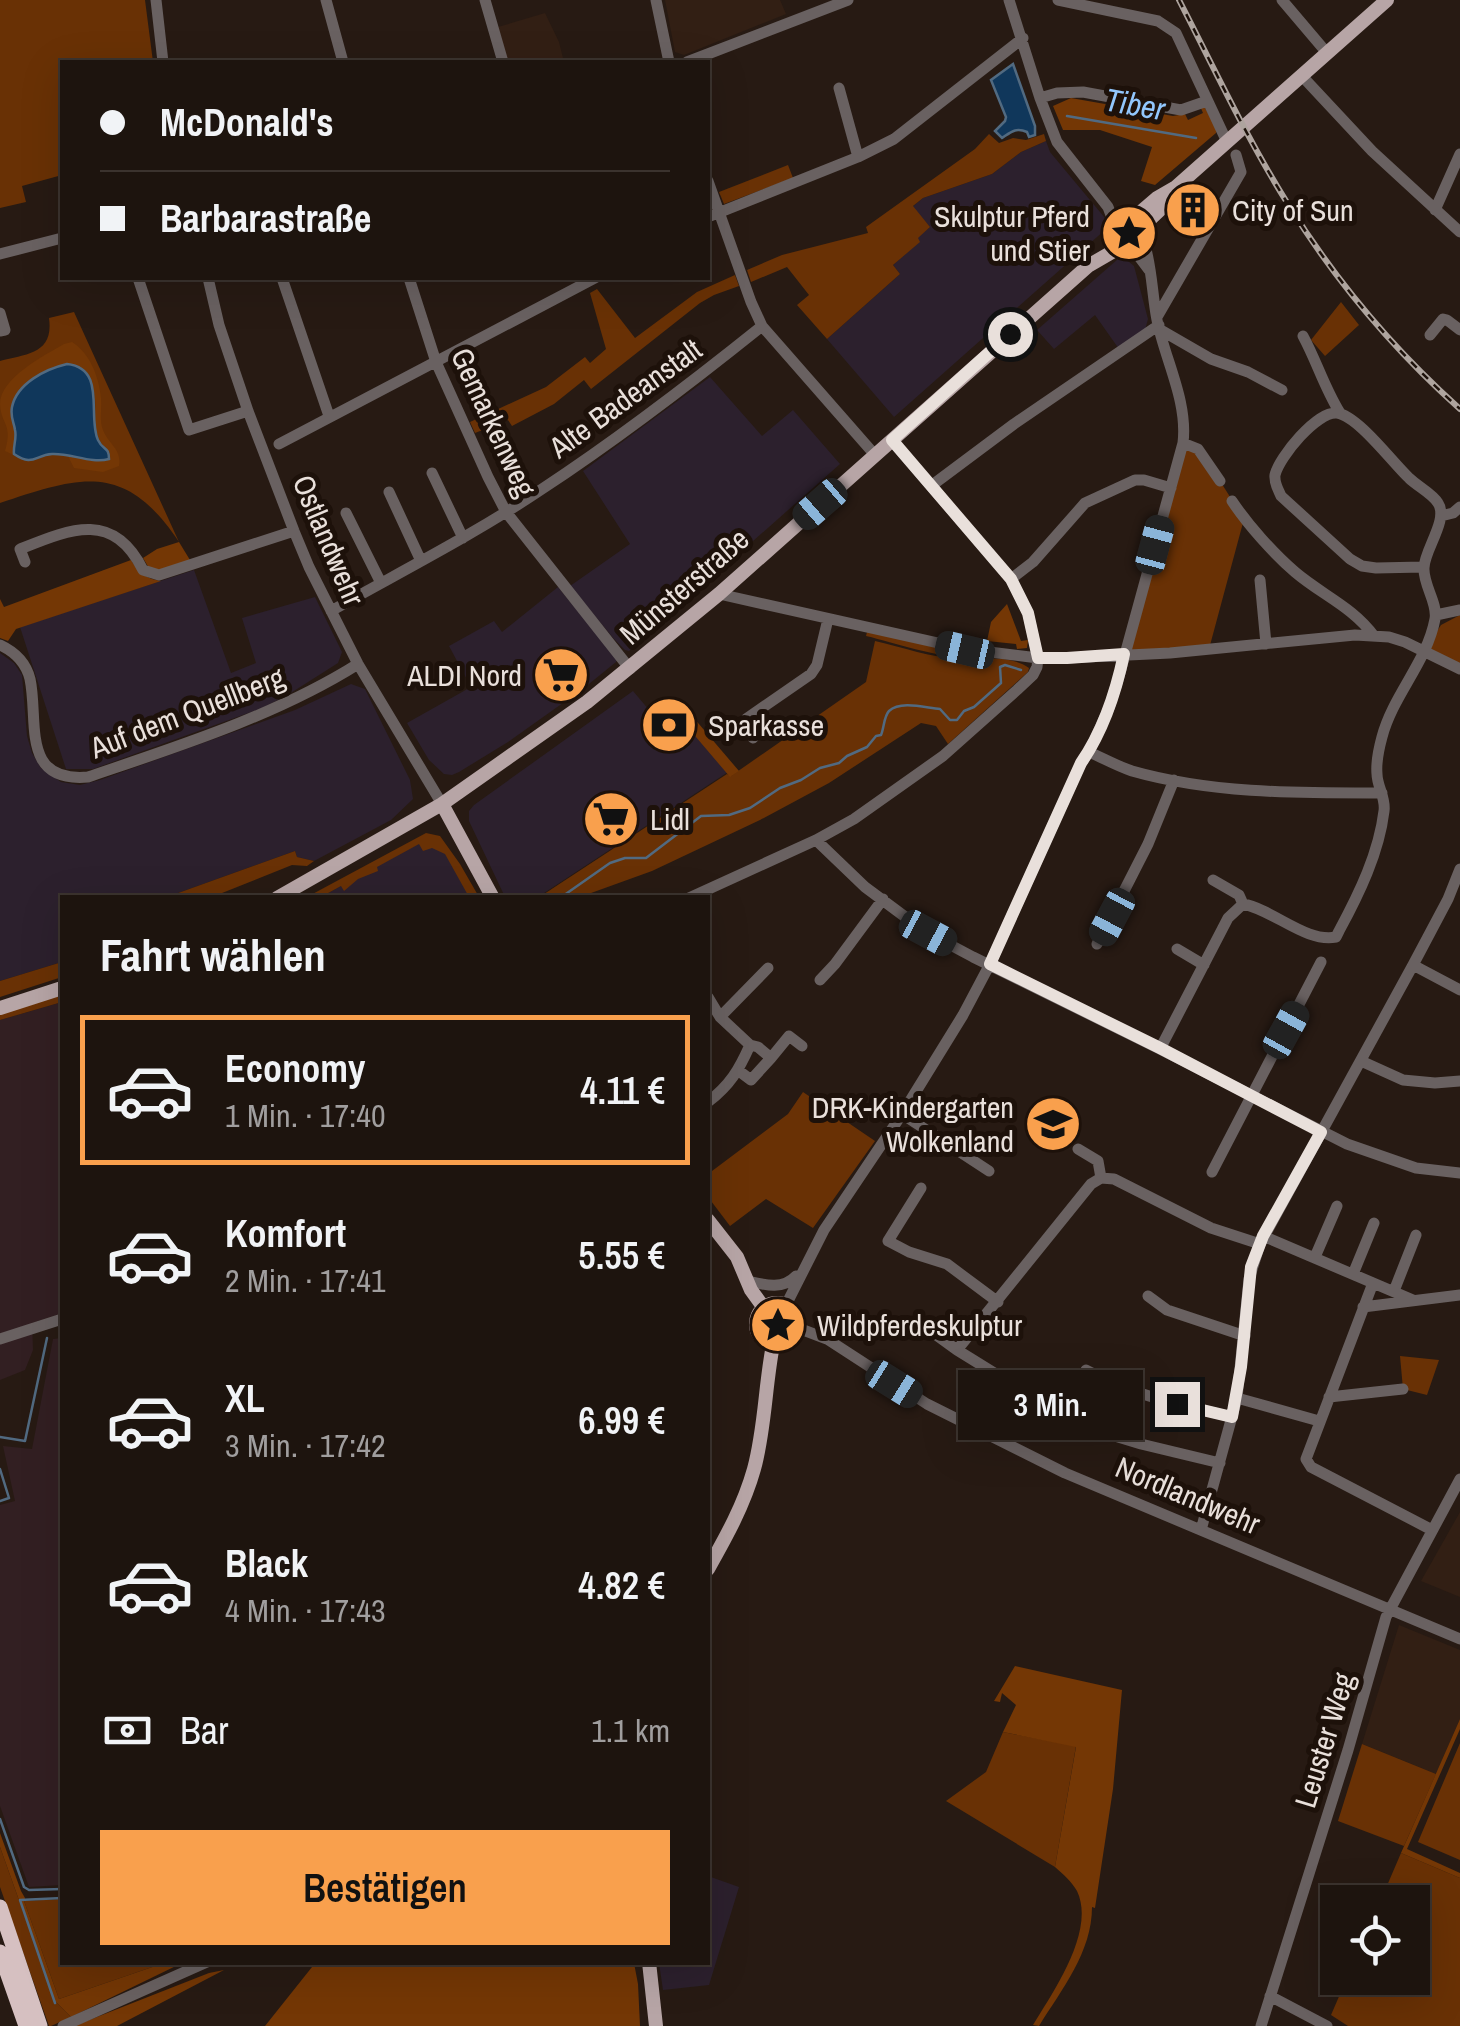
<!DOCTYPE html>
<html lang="de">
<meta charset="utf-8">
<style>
:root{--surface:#1d140e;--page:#251d17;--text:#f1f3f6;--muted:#a09e9e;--line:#3b332e;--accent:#f9a04d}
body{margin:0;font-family:"Archivo Narrow",sans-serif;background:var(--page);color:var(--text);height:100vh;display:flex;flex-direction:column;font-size:38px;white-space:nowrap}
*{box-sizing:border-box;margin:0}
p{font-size:32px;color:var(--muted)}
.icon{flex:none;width:55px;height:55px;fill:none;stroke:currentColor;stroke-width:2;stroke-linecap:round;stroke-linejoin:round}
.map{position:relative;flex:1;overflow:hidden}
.sheet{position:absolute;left:60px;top:895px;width:650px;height:1070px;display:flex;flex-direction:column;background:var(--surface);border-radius:0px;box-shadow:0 10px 40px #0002,0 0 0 2px var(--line)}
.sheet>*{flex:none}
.top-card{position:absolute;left:60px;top:60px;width:650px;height:220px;border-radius:0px;box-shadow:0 10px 40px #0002,0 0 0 2px var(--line);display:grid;align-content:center;height:220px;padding:0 40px;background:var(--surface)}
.tools{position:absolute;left:1320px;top:1885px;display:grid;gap:20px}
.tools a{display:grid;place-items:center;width:110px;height:110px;border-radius:0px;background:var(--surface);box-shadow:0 10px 40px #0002,0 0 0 2px var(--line);font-size:50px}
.end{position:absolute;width:45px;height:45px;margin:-22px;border:12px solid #e9e0db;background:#111;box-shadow:0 0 0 5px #111}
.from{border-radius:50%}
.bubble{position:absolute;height:70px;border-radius:0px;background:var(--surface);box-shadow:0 10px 40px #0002,0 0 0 2px var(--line);font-size:32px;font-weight:600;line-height:70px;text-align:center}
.car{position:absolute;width:30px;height:60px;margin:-30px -15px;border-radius:12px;box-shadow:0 0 8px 2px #0007;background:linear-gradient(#222 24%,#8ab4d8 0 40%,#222 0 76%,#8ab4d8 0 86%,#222 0)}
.top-card b{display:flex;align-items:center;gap:35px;height:95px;font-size:38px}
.top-card b+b{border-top:2px solid var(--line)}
.top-card i{width:25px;height:25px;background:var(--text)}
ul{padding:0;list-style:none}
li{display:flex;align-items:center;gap:30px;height:150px;margin:0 20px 15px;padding:0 20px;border:5px solid transparent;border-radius:0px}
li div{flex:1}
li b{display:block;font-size:38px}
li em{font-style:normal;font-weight:600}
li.active{border-color:var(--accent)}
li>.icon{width:90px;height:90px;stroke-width:1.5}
h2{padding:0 40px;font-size:45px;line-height:120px}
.pay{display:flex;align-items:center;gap:25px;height:110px;padding:0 40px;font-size:38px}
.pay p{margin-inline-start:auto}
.action{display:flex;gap:20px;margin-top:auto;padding:20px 40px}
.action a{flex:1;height:115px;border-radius:0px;background:var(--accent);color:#111;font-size:40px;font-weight:600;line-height:115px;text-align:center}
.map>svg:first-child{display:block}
</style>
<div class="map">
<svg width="1460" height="2026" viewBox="0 0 1460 2026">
<rect width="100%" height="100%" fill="#271a13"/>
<!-- commercial -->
<path fill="#2c202d" d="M1046 141 1050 152 1105 218 1106 229 894 417 827 339 900 274 893 265 919 242 917 238 930 227 912 207 923 198 992 174 1021 152Z
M1118 259 1128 261 1134 266 1148 319 1145 330 1119 349 1095 315 1054 349 1037 330Z
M710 377 762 436 793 410 840 464 629 651 625 650 614 639 570 586 630 544 583 471Z
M194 570 231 673 256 663 242 618 315 597 342 652 338 663 286 696 262 708 93 769H66L20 627Z
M558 587 617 659 616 662 584 688 508 742 459 772 452 775 444 774 429 760 407 723 471 687 449 646 494 621 502 632Z
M0 653 14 663 22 675 27 736 32 753 41 768 61 782 80 785 100 780 295 710 351 684 365 689 410 780 413 799 391 820 314 861 297 857 295 851 167 897 62 898V962L0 981Z
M633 691 655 717 673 704 731 770 538 897H505L469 821V811L474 805Z
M430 837H435L476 898H319Z
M708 1876 739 1887 709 1985 663 1990 659 1963 708 1962Z"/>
<!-- industrial -->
<path fill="#321f22" d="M62 1002V1313L32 1323 33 1350 25 1370 0 1380V1020Z
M62 1338V1885L29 1887 0 1806V1505L15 1501 3 1446 32 1449 53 1339Z"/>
<!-- built -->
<path fill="#321f14" d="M665 0H780L786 14 684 55 675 52Z
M545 13 559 42 564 62H508L498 27Z
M1460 1512V1597L1421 1581Z
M1399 1625 1460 1650V1719L1436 1774 1362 1744Z"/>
<!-- green -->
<path fill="#693105" d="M0 0H145L153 62H62V175L22 186 26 202 0 208Z
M989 134 999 143 1013 138 1026 140 1044 134 1046 141 1021 152 992 174 923 198 913 206 930 227 918 238 920 242 893 265 900 274 827 339 797 305 809 295 787 267 751 282 747 270 782 255 868 233 866 227 975 149Z
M788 165 793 178 724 204 719 192Z
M1118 233a11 11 0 1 1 22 0a11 11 0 1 1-22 0Z
M735 275 739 286 714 295 700 303 591 389 584 380 554 404 512 426 508 420 475 433 470 422 546 387 585 357 590 363 606 349 590 293 597 289 635 338 697 292Z
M1341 302 1359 325 1325 356 1311 340Z
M74 312 179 542C125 461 81 476 0 503V361C27 354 54 354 49 318Z
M1183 443 1190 444 1220 481 1244 519 1209 649 1124 654Z
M1460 615V669L1424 651 1441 625Z
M867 632 982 656C948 662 900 644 866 636Z
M875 641C902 647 932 658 960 659 982 660 1009 654 1029 668L1028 672 948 744 936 726 921 723 829 783 760 820 652 871 580 897 538 898 727 774 731 776 866 682Z
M426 833 440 836 460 864 479 897H469L445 854 432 848 423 851 419 844 377 867 378 871 358 879 344 891 341 886 321 897H307Z
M295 851 297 857 314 861 307 866 292 865 212 897H167Z
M62 962V977L0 997V981Z
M62 993V1002L0 1020V1013Z
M803 1092 875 1141 813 1228 766 1199 730 1226 708 1197V1174L788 1114Z
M762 1324a15 15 0 1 1 30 0a15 15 0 1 1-30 0Z
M1400 1356 1439 1360 1427 1395 1403 1389Z
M1003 1732 1076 1746 1055 1867 946 1801 986 1772Z
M1460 1743V1860L1418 1842Z
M1362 1744 1436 1774 1404 1846 1338 1821Z
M0 1847 55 2001 71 2017 51 2026H49L0 1887Z
M1401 1853 1460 1878V2026H1348L1331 2015 1347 1978H1412V1902H1380Z
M62 1899V1962L164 1963 59 1999 24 1901Z"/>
<!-- forest -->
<path fill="#743705" d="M1071 98 1173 116 1185 114 1188 120 1203 113 1200 106H1204L1217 130 1216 133 1155 185 1141 181 1152 147 1100 130H1063L1053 106Z
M72 342C90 353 99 377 101 398 102 409 99 420 103 430 109 445 122 449 119 466L103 472 74 468 68 456 100 461 110 453C84 428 103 411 91 383L38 376C0 409 19 412 14 454L18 457 5 451C13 423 1 425 0 404 0 378 45 355 64 344Z
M179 542 190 560 159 570 149 568 143 558 157 549Z
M131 560C140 574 145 578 161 581L16 629 8 641 0 638V599L4 607Z
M1007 604 1021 641 1028 640 1027 648 1017 649 1016 644 987 641 991 622Z
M682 704 687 710 739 771 730 777 673 710Z
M1015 1666 1122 1690 1113 1789 1095 1908 1092 1907C1092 1952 1062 1989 1039 2026L1033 2025C1053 1992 1096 1931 1077 1891 1072 1882 1063 1874 1055 1867L1076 1747 1003 1732 1016 1705 1002 1693 1000 1702 994 1701Z
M1460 1719V1729L1407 1849 1460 1873V1878L1401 1853Z
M0 1833 21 1891 25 1898 24 1901 59 1999 164 1963H182L71 2017 55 2001 0 1847Z
M316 1962 634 1963 638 1984 640 2026H265Z
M224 1970 117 2026H74L209 1973Z"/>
<!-- water -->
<path fill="#10375b" stroke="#516a81" stroke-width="2.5" d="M1013 64 1035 126V135L1029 137 1027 132C1016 127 1011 132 1002 138L995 131 1005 121 1006 117 991 80Z
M67 364C107 368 87 417 98 440 103 451 109 446 109 459 91 464 71 453 52 454 35 455 33 467 14 454 13 446 17 438 15 430 14 422 10 417 12 407 17 383 46 369 67 364Z"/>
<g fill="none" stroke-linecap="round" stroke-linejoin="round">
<!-- stream -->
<path stroke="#516a81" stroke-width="2.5" d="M1067 116 1196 138
M560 898 610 863 625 858H646L701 816 729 815 750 808 780 788 801 780 820 768 839 763 847 756 867 747 876 736 881 735C884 728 884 716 889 711 901 700 926 708 940 709L950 720H957L964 711 974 707 1001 683 1000 667 1005 665 1021 670
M0 1437 25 1441 47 1338
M0 1469 9 1498 0 1501
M0 1819 24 1887 29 1890 62 1889
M55 2003 20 1900 62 1898"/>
<!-- minor -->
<path stroke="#696161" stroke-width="11" d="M156 0 163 62
M326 0 343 62
M485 0 503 62
M656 0 669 62
M1009 0 1040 98 1057 142 1108 207 1114 223
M1058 0 1158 21 1176 33 1227 142
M1282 0 1327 53
M687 62 848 0
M1301 75 1372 151 1460 232
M839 88 858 157
M1040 98 1057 93 1083 92 1181 110 1207 101
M708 181 751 302 762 326 875 455
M1435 210 1460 154
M708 217 858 157 894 139 1023 38
M1134 250 1149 270
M0 254 62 238
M138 278 189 430 248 411
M208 278 219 325 248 411 294 531 309 567 358 664 442 804
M282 278 329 416
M409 278 436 362 488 477 506 512 630 669
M0 313 5 330 0 331
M1157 317 1241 172 1236 155
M1159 329 1211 359 1248 372 1282 390
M1430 335 1443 319 1447 320 1460 330
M1303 336C1317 362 1324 387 1340 413
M1183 443 1198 449 1220 481
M279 444 595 278
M432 473 463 538
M931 486 1014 424 1159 325
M389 492 421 561
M1232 501C1248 525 1273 553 1295 572 1322 595 1353 607 1374 636
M346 513 381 583
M1441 516 1453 513 1460 507
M25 562 20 549C70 529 113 510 143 570L159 575 294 531
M1011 579 1033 562 1085 503 1135 480H1144L1171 488
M1260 580 1266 644
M719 594 965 649 1038 658H1067L1170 653 1355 635 1389 637 1405 642 1460 669
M331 611C402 571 475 534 542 489 618 439 691 383 762 326
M1436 615 1460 610
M0 645C15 652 26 663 30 679 39 721 20 783 88 777 179 746 277 715 358 664
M753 738 747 728 746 719 811 674 817 665 828 619
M1089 752C1103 758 1117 766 1132 771 1213 794 1298 793 1382 793
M816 840 865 887 908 919 928 933 973 957 1160 1049 1347 1144 1416 1168 1460 1173
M1213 880 1239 895 1243 904
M689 898 816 840 854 819 943 756 1017 690 1033 675 1037 667 1038 658 1028 613 1011 579 892 441
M1097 944 1148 844 1174 780
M1177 949 1204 965
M1413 965 1460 990
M820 980 835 964 883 899
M708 997 720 1017 750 1045C739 1070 730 1085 708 1102
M720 1017 768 968
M1160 1049 1228 918 1243 904C1274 910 1306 943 1336 937L1339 931C1359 894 1379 853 1384 811 1386 798 1377 786 1377 774 1376 763 1379 748 1382 737 1393 695 1427 662 1435 619 1438 603 1423 585 1424 568 1424 550 1449 520 1438 503 1433 494 1417 486 1409 478 1392 462 1358 416 1337 413 1317 411 1279 457 1275 475 1274 483 1278 489 1281 496L1350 559 1362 566 1376 568 1423 567
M771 1058 789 1036 802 1046
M1361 1061 1403 1080 1435 1083 1460 1081
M739 1071 751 1080 771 1058 758 1047 750 1045
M902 1114 989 1171
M1078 1149 1098 1161 1101 1178
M1212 1172 1321 962
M921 1188 888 1241 909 1252 947 1264 998 1302
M1263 1236 1413 1300
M1315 1257 1337 1206
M1353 1274 1374 1223
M748 1281C765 1285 783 1290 796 1276
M1373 1283 1306 1459 1311 1467 1432 1530
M1394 1291 1416 1235
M1148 1296 1167 1310 1245 1336
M786 1305 824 1230 902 1114 963 1015 990 964 1081 763 1089 752 1109 708 1118 680 1183 443C1188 401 1165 360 1157 320 1152 294 1152 267 1144 242
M1363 1307 1460 1295
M917 1321 957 1350 1091 1184 1101 1178 1114 1179 1211 1228 1260 1244
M798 1328 827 1339 927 1404 1065 1473 1460 1639
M0 1339 62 1319
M957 1350 1017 1387 1105 1433 1141 1444 1220 1463
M1086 1370C1131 1395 1182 1405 1232 1417
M1329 1397 1403 1389
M1237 1398 1319 1421
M1201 1530 1237 1398 1249 1279 1260 1244 1413 965 1448 899 1460 869
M1270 1996 1327 2026
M63 2026 207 1962
M1261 2026 1348 1750 1386 1617 1460 1479"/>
<!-- major -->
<path stroke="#b7a5a6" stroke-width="14" d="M1111 233a18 18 0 1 1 36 0a18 18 0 1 1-36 0Z
M1136 216 1157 198 1176 187 1387 0
M1145 224 1164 206 1173 192
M442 804 493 898
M277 898 442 804 587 702 719 594 1088 266 1119 248
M0 1008 62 988
M708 1220 737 1257 751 1290 764 1308
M756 1324a21 21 0 1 1 42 0a21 21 0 1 1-42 0Z
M708 1569C726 1537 744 1505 754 1469 765 1429 765 1386 773 1345
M649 1962 656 2026"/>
<!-- highway -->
<path stroke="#d6c0c1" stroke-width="15" d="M0 1907 40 2026
M0 1952 26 2026"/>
<!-- rail casing -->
<g stroke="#aea49e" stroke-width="6">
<path id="rail" d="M1179 0C1214 68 1247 139 1288 204 1335 280 1393 349 1460 409"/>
</g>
<!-- rail -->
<use href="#rail" stroke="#1d110a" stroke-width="2.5" stroke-dasharray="8" stroke-linecap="butt"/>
</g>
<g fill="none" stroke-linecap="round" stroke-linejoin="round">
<!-- route -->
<path stroke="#e9e0db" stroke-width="12" d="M1010 334 892 440 1011 579 1028 613 1038 658H1067L1124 654C1116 692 1103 731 1081 763L990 964 1160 1048 1321 1132 1263 1236 1251 1267 1241 1367 1232 1417 1177 1404"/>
</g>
<!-- icons -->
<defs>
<g id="building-disc" transform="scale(2.875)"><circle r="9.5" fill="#f9a04d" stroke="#1d110a"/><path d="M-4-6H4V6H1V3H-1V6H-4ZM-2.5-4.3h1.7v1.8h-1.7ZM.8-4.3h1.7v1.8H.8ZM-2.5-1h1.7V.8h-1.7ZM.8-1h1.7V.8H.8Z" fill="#111"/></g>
<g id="sight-disc" transform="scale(2.875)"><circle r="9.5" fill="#f9a04d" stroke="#1d110a"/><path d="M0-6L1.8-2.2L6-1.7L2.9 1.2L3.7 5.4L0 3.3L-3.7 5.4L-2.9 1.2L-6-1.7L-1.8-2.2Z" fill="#111"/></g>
<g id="supermarket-disc" transform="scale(2.875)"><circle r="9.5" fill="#f9a04d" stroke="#1d110a"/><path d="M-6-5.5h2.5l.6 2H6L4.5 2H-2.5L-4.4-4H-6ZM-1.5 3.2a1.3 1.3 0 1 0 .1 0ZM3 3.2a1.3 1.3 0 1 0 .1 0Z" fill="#111"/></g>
<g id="bank-disc" transform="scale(2.875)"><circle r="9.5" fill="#f9a04d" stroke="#1d110a"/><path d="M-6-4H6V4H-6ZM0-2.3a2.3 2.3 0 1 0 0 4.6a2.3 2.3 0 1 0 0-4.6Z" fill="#111"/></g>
<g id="school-disc" transform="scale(2.875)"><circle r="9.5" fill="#f9a04d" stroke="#1d110a"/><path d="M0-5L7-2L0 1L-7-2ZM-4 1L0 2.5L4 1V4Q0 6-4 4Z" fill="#111"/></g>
</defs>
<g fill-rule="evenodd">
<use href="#building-disc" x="1193" y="210"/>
<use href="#sight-disc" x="1129" y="233"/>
<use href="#supermarket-disc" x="561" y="675"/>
<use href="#bank-disc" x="669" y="725"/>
<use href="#supermarket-disc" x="611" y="819"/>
<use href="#school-disc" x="1053" y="1124"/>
<use href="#sight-disc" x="778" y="1325"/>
</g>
<g text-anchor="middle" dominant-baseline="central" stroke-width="10" stroke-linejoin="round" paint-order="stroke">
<!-- poi labels -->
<g font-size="30" fill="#e9e0db" stroke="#1d110a" text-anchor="start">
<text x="1232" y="210">City of Sun</text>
<text x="1090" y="216" text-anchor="end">Skulptur Pferd<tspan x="1090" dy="34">und Stier</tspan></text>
<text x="522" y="675" text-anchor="end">ALDI Nord</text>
<text x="708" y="725">Sparkasse</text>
<text x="650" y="819">Lidl</text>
<text x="1014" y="1107" text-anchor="end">DRK-Kindergarten<tspan x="1014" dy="34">Wolkenland</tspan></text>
<text x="817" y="1325">Wildpferdeskulptur</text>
</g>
<!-- street labels -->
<g font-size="30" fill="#e9e0db" stroke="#1d110a">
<text transform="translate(625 398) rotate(-36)">Alte Badeanstalt</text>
<text transform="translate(494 422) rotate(65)">Gemarkenweg</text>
<text transform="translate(329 540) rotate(67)">Ostlandwehr</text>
<text transform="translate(684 586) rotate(-41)">Münsterstraße</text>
<text transform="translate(187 712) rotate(-21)">Auf dem Quellberg</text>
<text transform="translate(1188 1495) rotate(23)">Nordlandwehr</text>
<text transform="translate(1324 1740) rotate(-73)">Leuster Weg</text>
</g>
<!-- water labels -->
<g font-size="32" font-style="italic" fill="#92c7fd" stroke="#1d110a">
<text transform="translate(1135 104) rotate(10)">Tiber</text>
</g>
</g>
</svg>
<div class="tools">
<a><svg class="icon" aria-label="locate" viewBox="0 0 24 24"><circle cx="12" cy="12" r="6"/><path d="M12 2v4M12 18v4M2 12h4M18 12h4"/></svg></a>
</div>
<i class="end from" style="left:1010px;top:334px"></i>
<i class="end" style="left:1177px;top:1404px"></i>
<div class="bubble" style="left:958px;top:1370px;width:185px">3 Min.</div>
<i class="car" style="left:820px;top:504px;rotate:229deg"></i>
<i class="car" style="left:1155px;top:545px;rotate:15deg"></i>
<i class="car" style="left:965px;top:650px;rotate:283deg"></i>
<i class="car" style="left:1112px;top:917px;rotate:208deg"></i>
<i class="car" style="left:928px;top:933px;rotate:118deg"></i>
<i class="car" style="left:1286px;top:1030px;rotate:29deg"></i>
<i class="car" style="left:894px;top:1384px;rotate:122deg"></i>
<div class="top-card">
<b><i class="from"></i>McDonald's</b>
<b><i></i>Barbarastraße</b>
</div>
<section class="sheet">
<h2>Fahrt wählen</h2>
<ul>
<li class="active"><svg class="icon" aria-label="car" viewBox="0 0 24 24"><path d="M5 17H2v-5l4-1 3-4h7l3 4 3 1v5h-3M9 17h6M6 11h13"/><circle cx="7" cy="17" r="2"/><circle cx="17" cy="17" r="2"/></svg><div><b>Economy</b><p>1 Min. · 17:40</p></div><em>4.11 €</em></li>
<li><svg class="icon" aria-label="car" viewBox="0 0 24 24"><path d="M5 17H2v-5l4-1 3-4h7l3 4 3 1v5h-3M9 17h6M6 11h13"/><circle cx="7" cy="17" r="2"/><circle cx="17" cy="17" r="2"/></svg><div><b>Komfort</b><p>2 Min. · 17:41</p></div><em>5.55 €</em></li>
<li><svg class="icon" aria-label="car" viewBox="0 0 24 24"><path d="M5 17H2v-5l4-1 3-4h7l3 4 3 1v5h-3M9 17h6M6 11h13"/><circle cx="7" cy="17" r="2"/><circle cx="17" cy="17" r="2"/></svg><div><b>XL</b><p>3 Min. · 17:42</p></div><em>6.99 €</em></li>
<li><svg class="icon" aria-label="car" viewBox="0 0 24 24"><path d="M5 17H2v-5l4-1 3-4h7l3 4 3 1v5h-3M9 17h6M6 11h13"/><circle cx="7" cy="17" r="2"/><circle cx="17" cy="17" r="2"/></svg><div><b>Black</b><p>4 Min. · 17:43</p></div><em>4.82 €</em></li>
</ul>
<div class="pay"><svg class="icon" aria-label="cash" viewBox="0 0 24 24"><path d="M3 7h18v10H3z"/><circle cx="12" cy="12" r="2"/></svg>Bar<p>1.1 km</p></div>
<div class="action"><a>Bestätigen</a></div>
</section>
</div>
